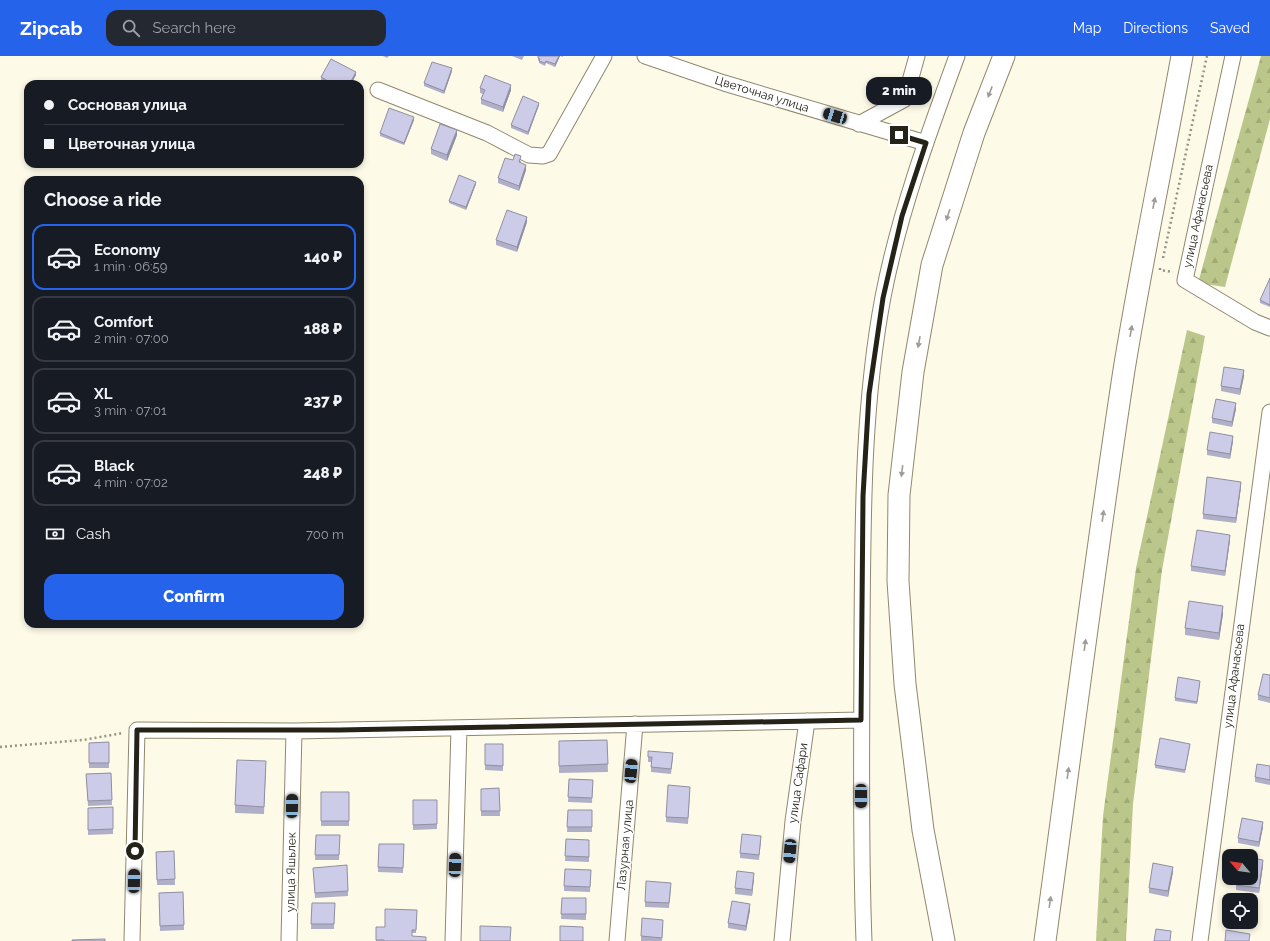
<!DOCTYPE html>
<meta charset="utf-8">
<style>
:root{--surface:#171b24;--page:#242831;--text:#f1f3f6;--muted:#9ea1a6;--line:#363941;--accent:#2563eb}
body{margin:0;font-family:Raleway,sans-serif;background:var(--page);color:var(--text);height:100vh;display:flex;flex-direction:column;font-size:15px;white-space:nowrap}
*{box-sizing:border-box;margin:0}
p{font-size:13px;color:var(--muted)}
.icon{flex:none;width:22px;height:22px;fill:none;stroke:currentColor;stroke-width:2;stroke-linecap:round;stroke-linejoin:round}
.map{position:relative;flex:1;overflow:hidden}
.panel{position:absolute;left:24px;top:120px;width:340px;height:452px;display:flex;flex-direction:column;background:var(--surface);border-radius:12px;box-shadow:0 2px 6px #0003}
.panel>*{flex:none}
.banner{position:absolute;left:24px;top:24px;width:340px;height:88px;border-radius:12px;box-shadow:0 2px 6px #0003;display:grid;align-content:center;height:88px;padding:0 20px;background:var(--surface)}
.needle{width:26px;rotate:299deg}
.buttons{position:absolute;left:1222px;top:793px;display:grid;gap:8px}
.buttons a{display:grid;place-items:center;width:36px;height:36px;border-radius:8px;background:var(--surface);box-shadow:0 2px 6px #0003;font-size:20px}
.end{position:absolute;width:18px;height:18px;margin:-9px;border:5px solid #252218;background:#fff;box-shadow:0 0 0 2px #fff}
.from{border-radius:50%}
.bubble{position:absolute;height:28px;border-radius:12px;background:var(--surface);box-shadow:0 2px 6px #0003;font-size:13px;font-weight:800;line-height:28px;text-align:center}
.car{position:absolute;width:12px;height:24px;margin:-12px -6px;border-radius:5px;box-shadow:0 0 3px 1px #0007;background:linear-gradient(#222 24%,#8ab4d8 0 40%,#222 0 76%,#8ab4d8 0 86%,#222 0)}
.banner b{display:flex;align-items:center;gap:14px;height:38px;font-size:15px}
.banner b+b{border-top:1px solid var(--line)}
.banner i{width:10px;height:10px;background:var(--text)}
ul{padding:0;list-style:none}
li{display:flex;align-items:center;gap:12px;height:66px;margin:0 8px 6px;padding:0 12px;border:2px solid var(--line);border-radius:12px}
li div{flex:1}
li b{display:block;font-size:15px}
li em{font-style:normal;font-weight:800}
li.selected{border-color:var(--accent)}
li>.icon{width:36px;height:36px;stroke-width:1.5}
h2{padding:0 20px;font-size:18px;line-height:48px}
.pay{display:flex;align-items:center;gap:10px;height:44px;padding:0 20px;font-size:15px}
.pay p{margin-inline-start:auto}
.primary-button{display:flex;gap:8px;margin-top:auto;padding:8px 20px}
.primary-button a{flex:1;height:46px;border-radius:12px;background:var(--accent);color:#fff;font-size:16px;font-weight:800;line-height:46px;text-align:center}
header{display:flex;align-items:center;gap:24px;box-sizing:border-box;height:56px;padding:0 20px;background:var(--accent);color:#fff}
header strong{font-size:19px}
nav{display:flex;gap:22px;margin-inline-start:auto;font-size:14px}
.search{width:280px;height:36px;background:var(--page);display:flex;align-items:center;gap:10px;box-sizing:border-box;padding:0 14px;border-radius:12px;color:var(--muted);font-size:15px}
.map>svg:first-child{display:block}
</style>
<header>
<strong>Zipcab</strong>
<div class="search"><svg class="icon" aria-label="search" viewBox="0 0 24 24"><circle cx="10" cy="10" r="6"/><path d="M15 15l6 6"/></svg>Search here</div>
<nav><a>Map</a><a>Directions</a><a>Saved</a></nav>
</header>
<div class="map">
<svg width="1270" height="885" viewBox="0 0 1270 885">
<defs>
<pattern id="forest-firs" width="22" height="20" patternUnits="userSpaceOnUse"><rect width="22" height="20" fill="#bbc78a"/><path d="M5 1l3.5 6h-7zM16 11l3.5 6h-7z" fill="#a1ab76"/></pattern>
</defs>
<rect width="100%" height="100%" fill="#fefae8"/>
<!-- forest -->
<path fill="url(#forest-firs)" d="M1261 0H1270V63L1225 231 1198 227Z
M1187 274 1205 280 1162 514 1133 748 1126 885H1096L1103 760 1136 512Z"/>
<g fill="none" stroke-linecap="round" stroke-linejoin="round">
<!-- minor casing -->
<g stroke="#8f886e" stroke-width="17">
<path id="minor" d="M645 0 724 27 926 87
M1233 0 1185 224 1255 266 1270 272
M378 34 487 77 529 99 543 100 549 98 604 0
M859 68 905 43 917 0
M132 885 137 674 294 675 861 664
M289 885 294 675
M453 885 459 673
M617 885 635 668
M782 885 793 765 807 665
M864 885C860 783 862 681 862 578 863 465 862 353 883 241 899 158 928 79 957 0
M1200 885 1270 356"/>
</g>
<!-- secondary casing -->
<g stroke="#8f886e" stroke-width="23">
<path id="secondary" d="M944 885 923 774 905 628 898 525 899 439 913 316 932 209 974 77 1004 0
M1045 885C1071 695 1095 504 1124 314 1141 209 1163 105 1182 0"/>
</g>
<!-- path -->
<path stroke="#969385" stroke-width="2.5" stroke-dasharray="2 3" stroke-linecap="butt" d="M1163 202 1207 0
M1160 212V214L1173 216
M0 691 83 684 123 677"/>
<!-- minor -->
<use href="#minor" stroke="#fff" stroke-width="15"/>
<!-- secondary -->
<use href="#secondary" stroke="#fff" stroke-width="21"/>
</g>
<!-- wall -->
<path fill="#b0afc8" d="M383 0H389L387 2Z
M512 0H524L522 4Z
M538 0H563V1L560 0 555 11 546 7 545 10 539 7V5L538 4Z
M452 15 444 38 424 30V27Z
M356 19 351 28H329L321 24V21Z
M480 32 511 34 503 56 481 48V43L483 38 480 37Z
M539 49 528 79 511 72V69Z
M414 64 404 89 380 80V77Z
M457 79 447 105 431 98V93Z
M513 104 521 105V107L526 114 519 135 498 127V122Z
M476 128 466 154 449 147V145Z
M527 166 517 196 496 189V184Z
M1270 222V251L1260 247V244Z
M1244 320 1240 339 1221 335V330Z
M1236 353 1232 371 1212 367V362Z
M1233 385 1230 403 1207 399V394Z
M1241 431 1236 467 1203 463V458Z
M1230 484 1225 520 1191 515V510Z
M1223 558 1219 584 1185 579V572Z
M1270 619V647L1258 644V639Z
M1200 627 1197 648 1175 645V642Z
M607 684 608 716 559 717V685Z
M109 686V712H89V687Z
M485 688H503V715L485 714Z
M1190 690 1185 717 1155 712V709Z
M648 701 673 702 671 718 651 716V706H648Z
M1270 710V729L1255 726V721Z
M266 712 264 758 235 757V749Z
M111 717 112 749 88 750 86 718Z
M569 723 593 724 592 747 568 746Z
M499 732 500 760H481V733Z
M321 736H349V770H321Z
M690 736 688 768 666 766V761Z
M413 744H437V773L413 774Z
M113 751V778L88 779V752Z
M568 754H592V776H567Z
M1263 771 1259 791 1238 787V782Z
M316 779H340L339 804H315Z
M566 783 589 784V806L565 805Z
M761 785 759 804 740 802V797Z
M404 788 403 817 378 816V811Z
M174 795 175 829H157L156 796Z
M1263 809 1259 837 1236 834V829Z
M313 812 348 835V840L315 842Z
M591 814 590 836 564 835V830Z
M1173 816 1168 841 1149 837V832Z
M754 822 752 840 735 838V832Z
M671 832 669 852 645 851V846Z
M183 836 184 874 160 875 159 837Z
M562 842H586V864L561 863Z
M312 847H335L334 873H311Z
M417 854 416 877H412V880L426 885H376V871H385Z
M750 854 746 875 728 872V867Z
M663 869 662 885H641V880Z"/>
<!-- shaded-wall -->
<path fill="#908fa2" d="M559 0H560L555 11V8Z
M452 12V15L444 38V35Z
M356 16V19L351 28H350V27Z
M511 29V34L503 56V51Z
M539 47V49L528 79V76Z
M414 61V64L404 89V87Z
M457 74V79L447 105V99Z
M526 109V114L519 135V130Z
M476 126V128L466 154V151Z
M527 161V166L517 196V191Z
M1244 314V320L1240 339V333Z
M1236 347V353L1232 371V366Z
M1233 380V385L1230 403V398Z
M1241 426V431L1236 467V462Z
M1230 479V484L1225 520V515Z
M1223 550V558L1219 584V577Z
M1263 766V771L1259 791V786Z
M1263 804V809L1259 837V832Z
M1173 811V816L1168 841V835Z
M754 817V822L752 840V834Z
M750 848V854L746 875V870Z"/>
<!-- building -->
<path fill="#cdcce8" stroke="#908fa2" d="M538 0H559L555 8 546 5 545 7 539 5 540 3 538 2Z
M331 3 356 16 350 27 347 25 346 28H333L321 21Z
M432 6 452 12 444 35 424 27Z
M485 19 511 29 503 51 481 43 485 34 480 32Z
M523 40 539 47 528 76 511 69Z
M389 52 414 61 404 87 380 77Z
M440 68 457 74 447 99 431 93Z
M515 98 521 100 519 106 526 109 519 130 498 122 505 102 513 104Z
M459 119 476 126 466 151 449 145Z
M507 154 527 161 517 191 496 184Z
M1270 222V249L1260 244Z
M1224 311 1244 314 1240 333 1221 330Z
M1216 343 1236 347 1232 366 1212 362Z
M1210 376 1233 380 1230 398 1207 394Z
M1207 421 1241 426 1236 462 1203 458Z
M1197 474 1230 479 1225 515 1191 510Z
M1189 545 1223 550 1219 577 1185 572Z
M1263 618 1270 619V642L1258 639Z
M1178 621 1200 625 1197 646 1175 642Z
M1160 682 1190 688 1185 714 1155 709Z
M607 684 608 708 559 710V685Z
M109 686V707H89V687Z
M485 688H503V710L485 709Z
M648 695 673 697 671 713 651 711 652 701H648Z
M237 704 266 705 264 751 235 749Z
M1257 708 1270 710V724L1255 721Z
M111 717 112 744 88 745 86 718Z
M569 723 593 724 592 742 568 741Z
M668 729 690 731 688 762 666 761Z
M499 732 500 755H481V733Z
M321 736H349V765H321Z
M413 744H437V768L413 769Z
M113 751V773L88 774V752Z
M568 754H592V771H567Z
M1242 762 1263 766 1259 786 1238 782Z
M742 778 761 780 759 799 740 797Z
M316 779H340L339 799H315Z
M566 783 589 784V801L565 800Z
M379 788H404L403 812 378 811Z
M174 795 175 823 157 824 156 796Z
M1251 802 1263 804 1259 832 1236 829 1237 822H1251Z
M1153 807 1173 811 1168 835 1149 832Z
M347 809 348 835 315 837 313 812Z
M565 813 591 814 590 831 564 830Z
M737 815 754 817 752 834 735 832Z
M646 825 671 827 669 847 645 846Z
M183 836 184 869 160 870 159 837Z
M562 842H586V858H561Z
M732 845 750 848 746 870 728 867Z
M312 847H335L334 868H311Z
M385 853 417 854 416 874H412V880L426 881V885H384V884H376V871H385Z
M642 862 663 864 662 882 641 880Z
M480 870 511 871 510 885H480Z
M560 870 583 871V885H560Z
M1156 873 1171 875 1170 885H1154Z
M1226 874 1250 878 1249 885H1225Z
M105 883V885H72V884Z"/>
<!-- one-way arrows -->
<defs><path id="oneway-solid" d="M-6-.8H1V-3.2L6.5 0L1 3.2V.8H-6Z"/></defs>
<g fill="#9d9c97">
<use href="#oneway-solid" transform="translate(990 36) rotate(111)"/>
<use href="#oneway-solid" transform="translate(1154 147) rotate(-79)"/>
<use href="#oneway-solid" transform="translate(948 159) rotate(108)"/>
<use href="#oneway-solid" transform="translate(1131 275) rotate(-80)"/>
<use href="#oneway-solid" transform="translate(919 286) rotate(100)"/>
<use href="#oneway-solid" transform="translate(902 415) rotate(97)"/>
<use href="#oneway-solid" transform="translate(1103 460) rotate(-82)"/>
<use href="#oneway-solid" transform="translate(1085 589) rotate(-82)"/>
<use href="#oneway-solid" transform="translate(1068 717) rotate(-82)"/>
<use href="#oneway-solid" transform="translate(1050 846) rotate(-82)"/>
</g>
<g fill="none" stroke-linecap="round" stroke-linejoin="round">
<!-- route -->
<path stroke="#252218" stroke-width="5" d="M135 795 137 674H339L861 664 863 440 869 338 883 242 902 160 926 87 899 79"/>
</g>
<g text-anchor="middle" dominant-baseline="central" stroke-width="3" stroke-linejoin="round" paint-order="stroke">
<!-- street labels -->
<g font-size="12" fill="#252218" stroke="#fff">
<text transform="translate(762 38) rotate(17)">Цветочная улица</text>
<text transform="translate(1198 160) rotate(-78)">улица Афанасьева</text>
<text transform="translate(1234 620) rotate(-83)">улица Афанасьева</text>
<text transform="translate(798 727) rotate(-82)">улица Сафари</text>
<text transform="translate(625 789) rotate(-85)">Лазурная улица</text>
<text transform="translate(291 816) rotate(-89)">улица Яшьлек</text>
</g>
</g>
</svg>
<div class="buttons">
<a><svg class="needle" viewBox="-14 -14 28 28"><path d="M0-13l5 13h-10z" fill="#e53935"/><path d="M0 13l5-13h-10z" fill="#9ea1a6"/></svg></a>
<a><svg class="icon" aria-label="locate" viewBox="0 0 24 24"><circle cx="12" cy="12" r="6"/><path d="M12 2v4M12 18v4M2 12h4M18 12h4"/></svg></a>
</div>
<i class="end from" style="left:135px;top:795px"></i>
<i class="end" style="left:899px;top:79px"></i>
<div class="bubble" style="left:866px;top:21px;width:66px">2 min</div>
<i class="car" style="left:835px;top:60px;rotate:287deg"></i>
<i class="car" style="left:631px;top:715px;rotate:5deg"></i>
<i class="car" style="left:861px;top:740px;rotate:180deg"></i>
<i class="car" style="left:292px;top:750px;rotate:1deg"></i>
<i class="car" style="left:790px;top:795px;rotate:185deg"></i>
<i class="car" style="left:455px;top:809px;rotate:2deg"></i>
<i class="car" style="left:134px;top:825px;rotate:1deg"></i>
<div class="banner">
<b><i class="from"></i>Сосновая улица</b>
<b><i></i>Цветочная улица</b>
</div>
<section class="panel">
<h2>Choose a ride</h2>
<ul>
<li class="selected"><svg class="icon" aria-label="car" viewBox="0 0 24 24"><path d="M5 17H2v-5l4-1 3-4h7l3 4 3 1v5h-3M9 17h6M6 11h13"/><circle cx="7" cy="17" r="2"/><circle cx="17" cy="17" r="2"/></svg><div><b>Economy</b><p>1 min · 06:59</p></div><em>140 ₽</em></li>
<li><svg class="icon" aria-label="car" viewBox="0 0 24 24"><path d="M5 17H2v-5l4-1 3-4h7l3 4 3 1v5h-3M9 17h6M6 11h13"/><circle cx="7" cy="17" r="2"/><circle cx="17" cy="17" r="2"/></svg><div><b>Comfort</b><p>2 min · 07:00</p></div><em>188 ₽</em></li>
<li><svg class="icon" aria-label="car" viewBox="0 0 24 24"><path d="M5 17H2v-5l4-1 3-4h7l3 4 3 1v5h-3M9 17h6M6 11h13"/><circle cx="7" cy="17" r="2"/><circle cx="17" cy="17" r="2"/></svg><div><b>XL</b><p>3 min · 07:01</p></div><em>237 ₽</em></li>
<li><svg class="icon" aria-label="car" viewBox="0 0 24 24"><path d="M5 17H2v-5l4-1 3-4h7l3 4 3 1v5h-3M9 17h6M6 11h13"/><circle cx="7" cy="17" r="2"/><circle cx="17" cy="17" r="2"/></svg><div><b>Black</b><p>4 min · 07:02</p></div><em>248 ₽</em></li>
</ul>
<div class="pay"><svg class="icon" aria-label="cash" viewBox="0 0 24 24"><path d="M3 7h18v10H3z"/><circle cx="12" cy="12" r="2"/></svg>Cash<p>700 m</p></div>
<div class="primary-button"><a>Confirm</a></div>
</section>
</div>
